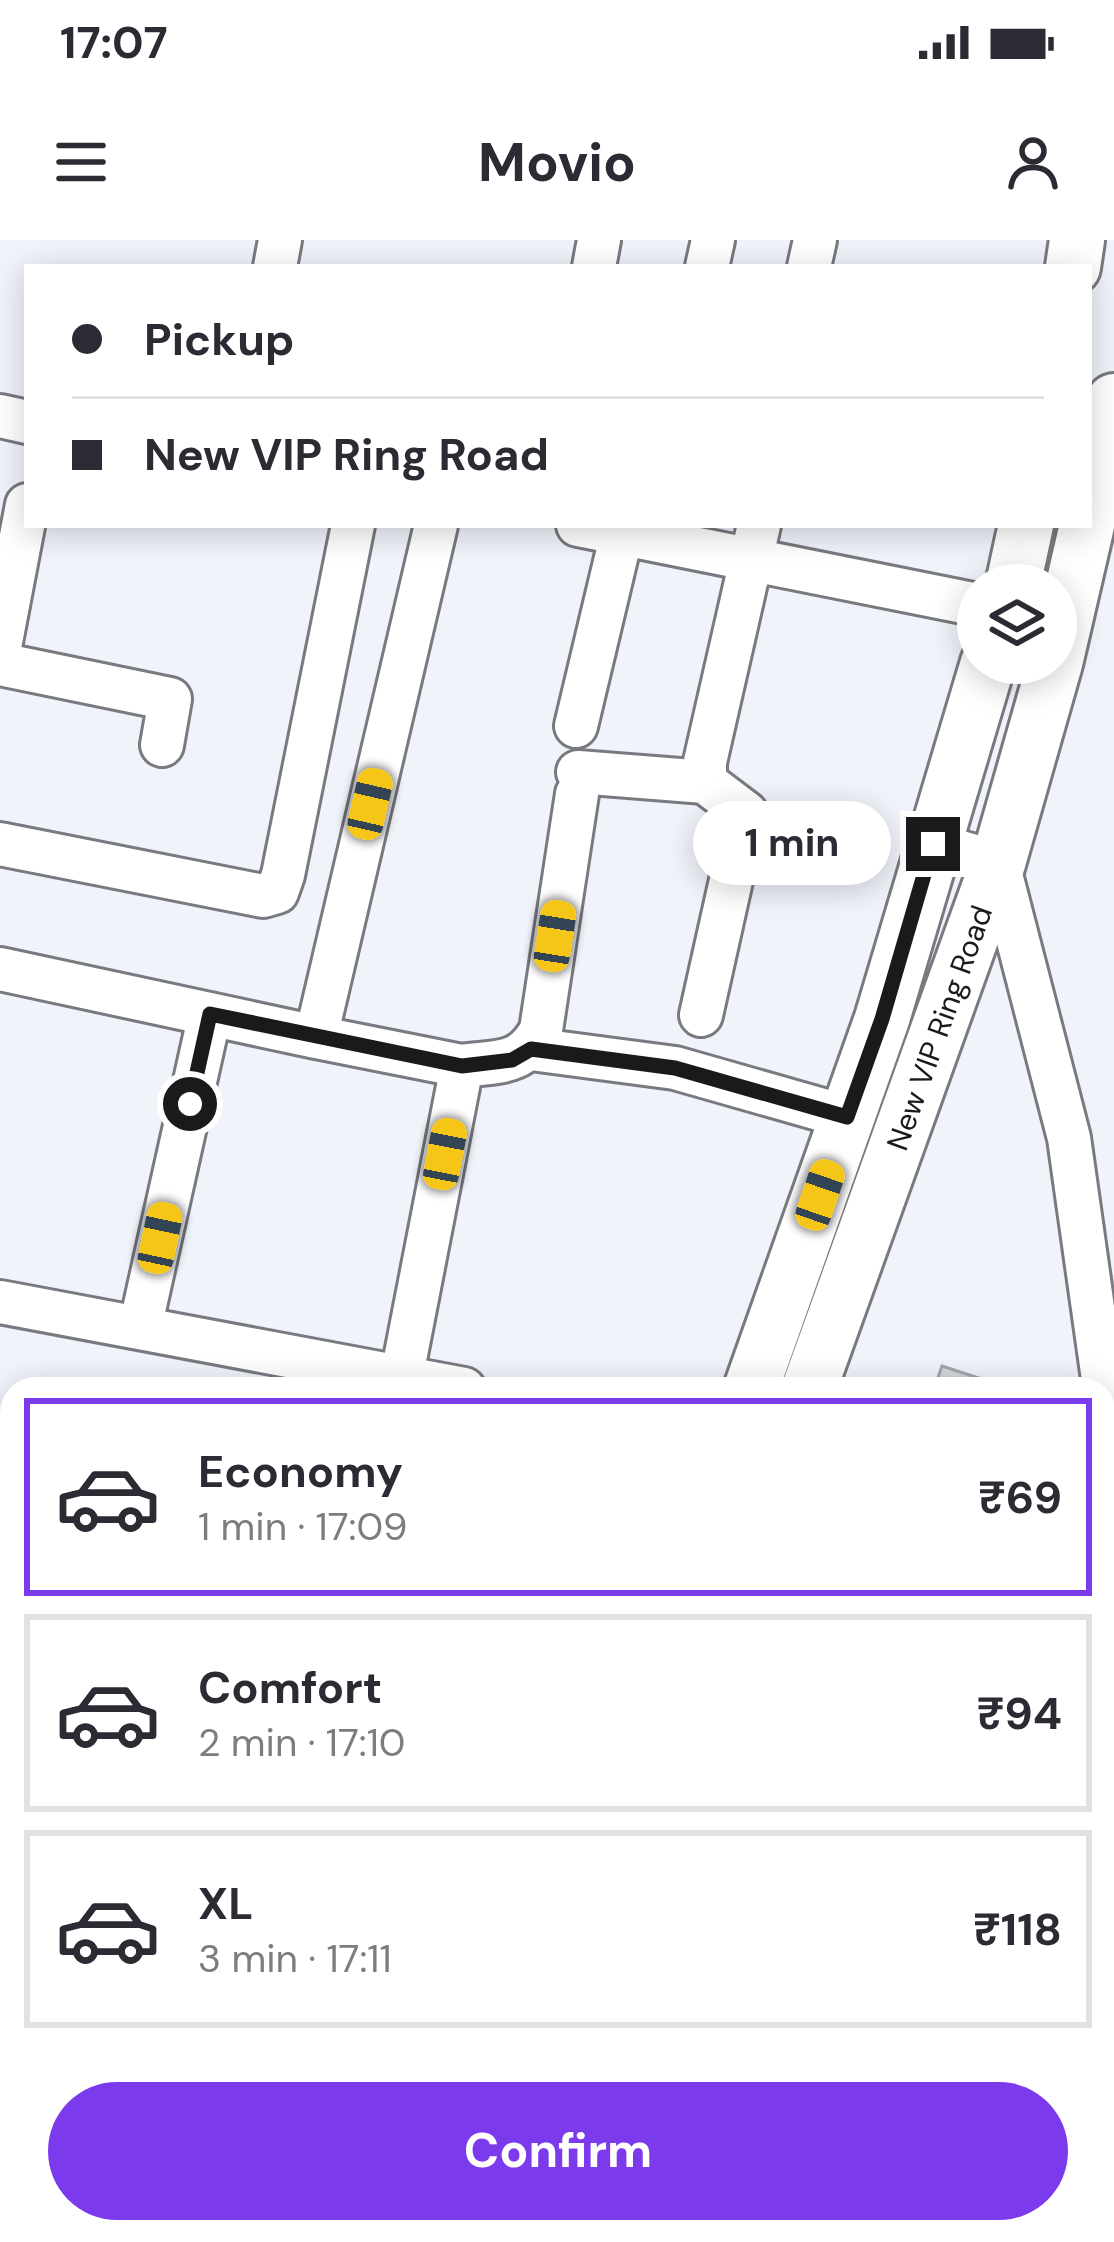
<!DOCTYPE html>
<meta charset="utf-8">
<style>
:root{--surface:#fff;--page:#f7f7f7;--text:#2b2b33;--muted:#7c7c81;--line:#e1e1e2;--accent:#7c3aed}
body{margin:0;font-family:"DM Sans",sans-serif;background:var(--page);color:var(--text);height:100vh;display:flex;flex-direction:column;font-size:45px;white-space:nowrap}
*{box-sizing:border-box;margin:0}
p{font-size:39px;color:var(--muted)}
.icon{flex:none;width:66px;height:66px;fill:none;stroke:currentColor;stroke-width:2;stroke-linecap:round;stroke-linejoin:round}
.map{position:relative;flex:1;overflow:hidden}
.sheet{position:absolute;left:0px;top:1137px;width:1116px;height:867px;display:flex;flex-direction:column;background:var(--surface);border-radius:36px 36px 0 0;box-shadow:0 6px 30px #0003}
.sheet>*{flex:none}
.banner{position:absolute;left:24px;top:24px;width:1068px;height:264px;border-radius:0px;box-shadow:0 6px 30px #0003;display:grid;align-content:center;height:264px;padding:0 48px;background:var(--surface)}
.controls{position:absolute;left:957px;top:324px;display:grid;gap:24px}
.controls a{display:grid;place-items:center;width:120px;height:120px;border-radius:50%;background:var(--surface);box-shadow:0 6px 30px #0003;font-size:60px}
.end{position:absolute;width:54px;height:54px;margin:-27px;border:15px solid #191a1c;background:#fff;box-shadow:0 0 0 6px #fff}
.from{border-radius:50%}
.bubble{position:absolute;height:84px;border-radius:42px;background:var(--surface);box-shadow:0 6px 30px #0003;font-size:39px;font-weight:700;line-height:84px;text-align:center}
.car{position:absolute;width:36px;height:72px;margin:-36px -18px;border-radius:15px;box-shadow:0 0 9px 3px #0007;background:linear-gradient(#f5c518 24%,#345 0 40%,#f5c518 0 76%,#345 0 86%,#f5c518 0)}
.banner b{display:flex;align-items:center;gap:42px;height:114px;font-size:45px}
.banner b+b{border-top:3px solid var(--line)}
.banner i{width:30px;height:30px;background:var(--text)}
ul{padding:21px 0 0;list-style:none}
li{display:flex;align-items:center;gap:36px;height:198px;margin:0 24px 18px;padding:0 24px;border:6px solid var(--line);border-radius:0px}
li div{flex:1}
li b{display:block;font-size:45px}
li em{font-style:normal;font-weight:700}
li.active{border-color:var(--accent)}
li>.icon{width:108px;height:108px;stroke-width:1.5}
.cta{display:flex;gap:24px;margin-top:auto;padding:24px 48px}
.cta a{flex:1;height:138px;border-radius:72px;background:var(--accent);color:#fff;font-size:48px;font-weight:700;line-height:138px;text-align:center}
.status{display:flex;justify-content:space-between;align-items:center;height:84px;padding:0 60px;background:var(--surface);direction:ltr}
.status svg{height:33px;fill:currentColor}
header{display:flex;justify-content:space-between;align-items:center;height:156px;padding:0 48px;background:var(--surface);font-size:54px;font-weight:700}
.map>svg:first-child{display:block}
</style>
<div class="status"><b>17:07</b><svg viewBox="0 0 49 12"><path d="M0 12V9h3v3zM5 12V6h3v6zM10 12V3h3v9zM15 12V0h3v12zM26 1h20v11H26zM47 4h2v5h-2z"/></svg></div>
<header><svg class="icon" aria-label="menu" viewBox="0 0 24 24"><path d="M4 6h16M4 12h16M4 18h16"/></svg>Movio<svg class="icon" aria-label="person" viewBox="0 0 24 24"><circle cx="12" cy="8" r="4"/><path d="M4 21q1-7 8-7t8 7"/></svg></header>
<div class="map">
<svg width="1114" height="2002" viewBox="0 0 1114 2002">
<rect width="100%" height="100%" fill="#f1f3fb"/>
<!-- building -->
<path fill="#d4d6dd" stroke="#a4a6ac" stroke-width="3" d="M942 1126 1012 1149H934Z"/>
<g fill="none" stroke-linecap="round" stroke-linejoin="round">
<!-- minor casing -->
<g stroke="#787a80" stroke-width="48">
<path id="minor" d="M275 27 280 0
M594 27 599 0
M707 27 713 0
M809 27 815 0
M0 176 27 182
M578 285 978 365
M0 407 27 265
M0 424 170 459 162 505
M576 486 622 293
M578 532 705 542
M0 604 263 656 277 652 283 635 353 285
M933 604 998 623 1069 898 1114 1217
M0 729 316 797 436 285
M701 775 746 573 705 542V522L759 285
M316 797 462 826 402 1135
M531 809 675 828 847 877
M462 826C498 821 522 826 541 790L577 554
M0 1062 464 1149
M140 1088 210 774
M1104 1345 1114 1343
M0 1390 12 1348
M1104 1506 1114 1465
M0 1672 12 1675
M1104 1680 1114 1705
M1003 1992 1004 2002"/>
</g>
<!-- major casing -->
<g stroke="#787a80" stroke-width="60">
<g id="major">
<path d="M1073 27 1077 0"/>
<path d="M1089 277 1114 161"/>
<path d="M1013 345 1026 285"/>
<path d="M1056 419 1087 285"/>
<path d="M751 1149 882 779 988 423"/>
<path id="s1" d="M809 1149 998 623 1055 423"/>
<path d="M378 2002 383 1992"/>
<path d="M446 2002 450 1992"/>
</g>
</g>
<!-- minor -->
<use href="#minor" stroke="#fff" stroke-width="42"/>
<!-- major -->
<use href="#major" stroke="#fff" stroke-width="54"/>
</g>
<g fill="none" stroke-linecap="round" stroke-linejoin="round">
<!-- route -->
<path stroke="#191a1c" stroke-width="15" d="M190 864 210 774 462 826 512 820 531 809 675 828 847 877 882 779 933 604"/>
</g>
<g text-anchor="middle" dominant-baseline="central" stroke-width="9" stroke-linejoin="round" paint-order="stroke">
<!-- street labels -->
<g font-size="30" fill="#191a1c" stroke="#f1f3fb">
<text stroke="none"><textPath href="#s1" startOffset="384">New VIP Ring Road</textPath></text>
</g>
</g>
</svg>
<div class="controls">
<a><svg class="icon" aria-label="layers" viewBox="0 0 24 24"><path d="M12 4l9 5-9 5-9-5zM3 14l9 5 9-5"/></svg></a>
</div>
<i class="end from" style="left:190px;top:864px"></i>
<i class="end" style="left:933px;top:604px"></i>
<div class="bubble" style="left:693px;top:561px;width:198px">1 min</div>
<i class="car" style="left:370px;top:564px;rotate:13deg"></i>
<i class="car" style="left:555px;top:696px;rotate:9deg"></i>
<i class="car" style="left:445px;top:914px;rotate:11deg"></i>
<i class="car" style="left:820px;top:955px;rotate:19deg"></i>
<i class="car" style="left:160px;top:998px;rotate:12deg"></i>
<div class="banner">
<b><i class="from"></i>Pickup</b>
<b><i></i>New VIP Ring Road</b>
</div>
<section class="sheet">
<ul>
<li class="active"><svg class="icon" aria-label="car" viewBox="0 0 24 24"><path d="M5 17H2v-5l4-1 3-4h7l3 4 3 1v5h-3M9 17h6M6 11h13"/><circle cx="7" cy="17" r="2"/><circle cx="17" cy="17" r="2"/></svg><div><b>Economy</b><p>1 min · 17:09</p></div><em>₹69</em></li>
<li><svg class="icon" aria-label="car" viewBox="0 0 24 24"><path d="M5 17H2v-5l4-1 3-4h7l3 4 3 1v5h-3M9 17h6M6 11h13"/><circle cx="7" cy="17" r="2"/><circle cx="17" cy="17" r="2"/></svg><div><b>Comfort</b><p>2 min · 17:10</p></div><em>₹94</em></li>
<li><svg class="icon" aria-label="car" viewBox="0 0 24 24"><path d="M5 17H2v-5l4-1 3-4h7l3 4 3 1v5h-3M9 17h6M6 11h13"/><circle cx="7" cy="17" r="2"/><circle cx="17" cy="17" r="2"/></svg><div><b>XL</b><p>3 min · 17:11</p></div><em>₹118</em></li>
</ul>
<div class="cta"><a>Confirm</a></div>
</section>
</div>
